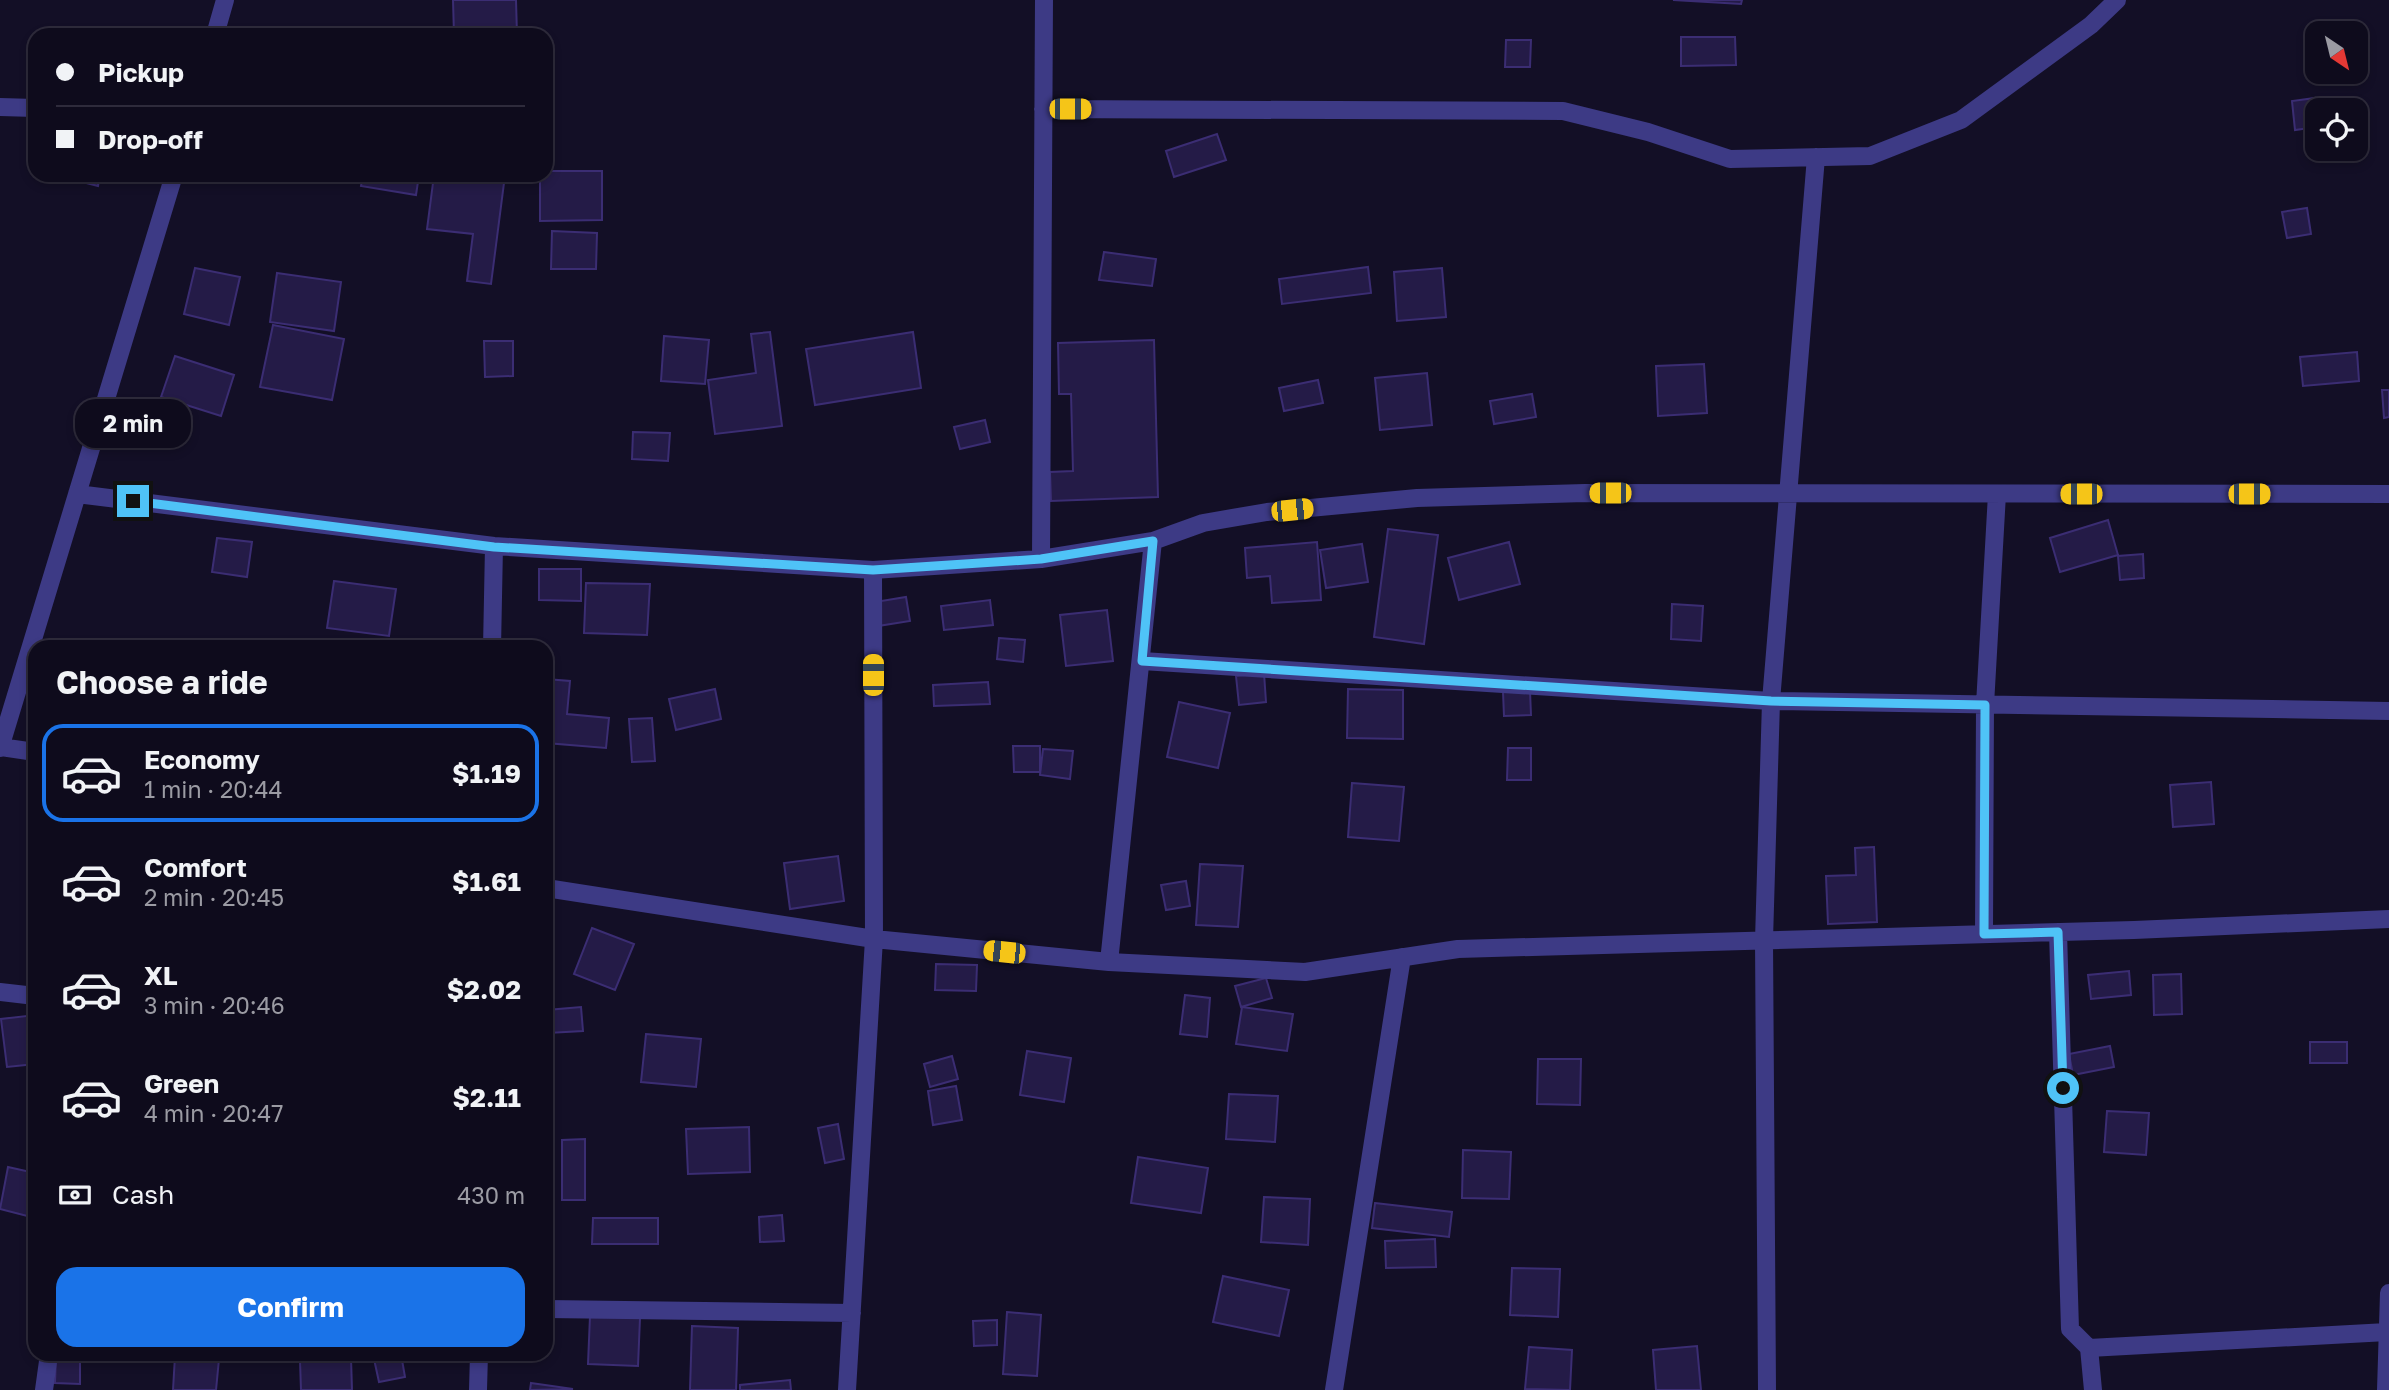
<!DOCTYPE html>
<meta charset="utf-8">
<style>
:root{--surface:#0e0b1c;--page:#1c1929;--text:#f1f3f6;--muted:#9b9ba3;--line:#2e2b3b;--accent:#1a73e8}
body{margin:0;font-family:"Golos Text",sans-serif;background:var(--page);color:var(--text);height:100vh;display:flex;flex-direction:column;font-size:26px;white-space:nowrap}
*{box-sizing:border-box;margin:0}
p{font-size:23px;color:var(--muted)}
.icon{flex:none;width:38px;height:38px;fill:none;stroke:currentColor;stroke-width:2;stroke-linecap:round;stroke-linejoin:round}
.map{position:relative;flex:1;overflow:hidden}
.panel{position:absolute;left:28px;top:640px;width:525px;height:721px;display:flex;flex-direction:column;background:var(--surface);border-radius:21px;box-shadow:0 4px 10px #0003,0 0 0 2px var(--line)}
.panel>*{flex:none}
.guide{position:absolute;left:28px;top:28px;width:525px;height:154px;border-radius:21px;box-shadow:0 4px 10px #0003,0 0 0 2px var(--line);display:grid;align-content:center;height:154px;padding:0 28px;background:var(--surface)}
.needle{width:46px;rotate:145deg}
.fabs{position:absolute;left:2305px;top:21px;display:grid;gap:14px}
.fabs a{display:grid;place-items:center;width:63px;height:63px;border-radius:14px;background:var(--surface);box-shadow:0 4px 10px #0003,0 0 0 2px var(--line);font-size:35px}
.end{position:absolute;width:32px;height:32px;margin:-16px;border:9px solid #4fc3f7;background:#111;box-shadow:0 0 0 4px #111}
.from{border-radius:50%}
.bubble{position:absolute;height:49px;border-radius:21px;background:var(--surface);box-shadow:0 4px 10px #0003,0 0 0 2px var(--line);font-size:23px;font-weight:700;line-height:49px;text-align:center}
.car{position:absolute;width:21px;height:42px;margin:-21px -10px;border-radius:9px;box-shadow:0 0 5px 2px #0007;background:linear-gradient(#f5c518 24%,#345 0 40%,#f5c518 0 76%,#345 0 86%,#f5c518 0)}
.guide b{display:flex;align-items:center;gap:24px;height:66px;font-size:26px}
.guide b+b{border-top:2px solid var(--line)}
.guide i{width:18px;height:18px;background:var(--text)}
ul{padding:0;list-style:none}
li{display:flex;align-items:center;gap:21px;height:98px;margin:0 14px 10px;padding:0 14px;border:4px solid transparent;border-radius:21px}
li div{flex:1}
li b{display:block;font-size:26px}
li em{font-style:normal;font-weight:700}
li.on{border-color:var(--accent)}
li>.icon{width:63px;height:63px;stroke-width:1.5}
h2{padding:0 28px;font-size:32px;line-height:84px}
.pay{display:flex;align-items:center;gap:18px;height:77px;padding:0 28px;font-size:26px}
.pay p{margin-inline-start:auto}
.button{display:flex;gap:14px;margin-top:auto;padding:14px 28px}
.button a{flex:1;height:80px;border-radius:21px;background:var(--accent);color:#fff;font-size:28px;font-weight:700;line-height:80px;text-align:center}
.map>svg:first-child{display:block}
</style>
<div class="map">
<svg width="2389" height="1390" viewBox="0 0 2389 1390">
<rect width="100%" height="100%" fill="#130f26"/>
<!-- building -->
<path fill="#241b47" stroke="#3b2d73" stroke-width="2" d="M453 0H516L517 35H454Z
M1673 0H1742L1741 4Z
M1681 37H1735L1736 65 1681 66Z
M1506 40H1531L1530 67H1505Z
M2315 98 2317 127 2295 130 2292 101Z
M1217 134 1226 160 1174 177 1166 151Z
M546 171H602V220L540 221V175H546Z
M55 175H100L98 186Z
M363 175H419L416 195 361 186Z
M434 175 504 183 491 284 467 281 473 234 427 229Z
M2307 208 2311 234 2287 238 2282 212Z
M552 231 597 233 596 269H551Z
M1104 252 1156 259 1152 286 1099 280Z
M1368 267 1371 293 1282 304 1279 279Z
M195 268 240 277 229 325 184 314Z
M1442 268 1446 317 1397 321 1394 272Z
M277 273 341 282 334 331 270 322Z
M273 325 344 339 332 400 260 387Z
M770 332 782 426 715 434 708 380 756 373 751 334Z
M913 332 921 388 815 405 806 349Z
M664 336 709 340 705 384 661 381Z
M1154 340 1158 497 1051 501 1050 472 1073 471 1071 394H1059L1058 343Z
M484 341H513V376L485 377Z
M2357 352 2359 381 2303 386 2300 357Z
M175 356 234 375 221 416 161 397Z
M1704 364 1707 413 1658 416 1656 366Z
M1427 373 1432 425 1380 430 1375 378Z
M1318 380 1323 403 1284 411 1279 388Z
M2382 390H2389V417L2384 418Z
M1532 394 1536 417 1494 424 1490 401Z
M985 420 990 442 960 449 954 427Z
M633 432 670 433 668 461 632 459Z
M2108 520 2118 555 2060 572 2050 538Z
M1388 529 1438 535 1424 644 1374 637Z
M217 538 252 542 247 577 212 572Z
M1317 542 1321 600 1272 603 1270 576 1247 578 1245 548Z
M1509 542 1520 584 1459 600 1448 558Z
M1362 544 1368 582 1326 588 1320 550Z
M2143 554 2144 578 2120 580 2118 556Z
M539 569H581V601L539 600Z
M334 581 396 589 389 636 327 628Z
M586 583 650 584 647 635 584 633Z
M906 597 910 621 878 626 875 602Z
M990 600 993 625 944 630 941 606Z
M1672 604 1703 606 1701 641 1671 639Z
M1107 610 1113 661 1066 666 1060 615Z
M999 638 1025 640 1023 662 997 659Z
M1264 673 1266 702 1239 705 1236 676Z
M546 679 570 681 567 714 609 718 606 748 546 743Z
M988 682 990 704 934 706 933 685Z
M715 689 721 719 676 730 669 699Z
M1348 689 1403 690V739L1347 738Z
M1530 691 1531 715 1504 716 1503 692Z
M1179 702 1230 713 1218 768 1167 757Z
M652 718 655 761 632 762 629 719Z
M1013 746H1040V772H1014Z
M1508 748H1531V780H1507Z
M1043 749 1073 751 1070 779 1040 775Z
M2211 782 2214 824 2173 827 2170 785Z
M1352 783 1404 787 1399 841 1348 837Z
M1874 847 1877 922 1828 924 1826 876 1856 875 1855 848Z
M838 856 844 901 790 909 784 863Z
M1200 864 1243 866 1238 927 1196 925Z
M1186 881 1190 906 1166 910 1161 885Z
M592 928 634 944 615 990 574 974Z
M936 964 977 965 976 991 935 990Z
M2129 971 2131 995 2091 999 2088 975Z
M2181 974 2182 1014 2154 1015 2153 975Z
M1266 978 1272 998 1241 1007 1235 986Z
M1185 995 1210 998 1207 1037 1180 1034Z
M581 1007 583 1031 548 1033 547 1010Z
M1242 1007 1293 1014 1287 1051 1236 1044Z
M35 1015V1064L7 1067 1 1019Z
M646 1034 701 1039 696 1087 641 1082Z
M2310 1042H2347V1063H2310Z
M2110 1046 2114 1067 2073 1075 2069 1054Z
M1027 1051 1071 1058 1064 1102 1020 1095Z
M952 1056 958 1079 930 1087 924 1064Z
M1538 1059H1581L1580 1105 1537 1104Z
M956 1086 962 1120 933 1125 928 1091Z
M1229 1094 1278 1096 1275 1142 1226 1139Z
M2107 1111 2149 1113 2146 1155 2104 1152Z
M838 1124 844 1159 825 1163 818 1128Z
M749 1127 750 1172 688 1174 686 1129Z
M585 1139V1200H562V1140Z
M1463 1150 1511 1152 1509 1199 1462 1198Z
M1138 1157 1208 1168 1201 1213 1131 1203Z
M8 1167 35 1173V1218L0 1209Z
M1264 1197 1310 1199 1308 1245 1261 1242Z
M1375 1203 1452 1212 1449 1237 1372 1228Z
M782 1215 784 1241 760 1242 759 1217Z
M593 1218H658V1244H592Z
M1435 1239 1436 1267 1386 1268 1385 1241Z
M1512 1268 1560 1269 1558 1317 1510 1315Z
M1223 1276 1289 1290 1279 1336 1213 1322Z
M1007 1312 1041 1315 1037 1376 1003 1374Z
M590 1316 640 1318 638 1366 588 1364Z
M997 1320V1345L974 1346 973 1321Z
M692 1326 738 1328 736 1390H690Z
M1697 1346 1701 1390H1656L1653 1350Z
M1529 1347 1572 1350 1570 1390 1525 1389Z
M56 1354H80V1384L55 1383Z
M401 1354 405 1377 379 1382 374 1359Z
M175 1356 219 1359 216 1390H173Z
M351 1358 352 1390H301L300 1361Z
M790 1380 791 1390H740V1385Z
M531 1383 573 1389 530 1390Z"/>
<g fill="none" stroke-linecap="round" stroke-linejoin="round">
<!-- minor -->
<path stroke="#3d3a85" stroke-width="18" d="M215 35 225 0
M0 107 35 108
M1043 109 1563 111 1648 132 1730 159 1870 156 1961 120 2091 25 2117 0
M77 494 494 546 873 570 1041 559 1153 541 1203 523 1267 512 1417 498 1585 493 2389 494
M1041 559 1044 0
M492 648 494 546
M1142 661 1771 701 2389 711
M0 747 35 752
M0 748 174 175
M546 888 874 939 1109 962 1305 972 1458 949 2134 930 2389 919
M2058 932 2070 1329 2089 1348 2387 1332
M1984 934 1985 705 1997 494
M1109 962 1153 541
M0 992 35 996
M546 1309 852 1313
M2089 1348 2093 1390
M44 1390 49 1354
M478 1390 479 1354
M847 1390 874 939 873 570
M1334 1390 1402 957
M1767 1390 1764 940 1771 701 1816 157
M2386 1390 2389 1293"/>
</g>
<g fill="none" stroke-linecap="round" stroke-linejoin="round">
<!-- route -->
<path stroke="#4fc3f7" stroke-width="9" d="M133 501 494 547 873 570 1041 559 1153 541 1142 661 1771 701 1985 705 1984 934 2058 932 2063 1088"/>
</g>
</svg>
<div class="fabs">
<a><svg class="needle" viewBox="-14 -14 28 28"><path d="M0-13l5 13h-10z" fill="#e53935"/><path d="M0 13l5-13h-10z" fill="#9b9ba3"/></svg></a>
<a><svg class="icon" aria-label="locate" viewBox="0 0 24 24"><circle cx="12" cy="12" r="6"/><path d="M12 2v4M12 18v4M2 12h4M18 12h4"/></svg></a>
</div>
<i class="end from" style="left:2063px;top:1088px"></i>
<i class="end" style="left:133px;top:501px"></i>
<div class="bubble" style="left:75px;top:399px;width:116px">2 min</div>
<i class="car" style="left:1070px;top:109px;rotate:90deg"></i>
<i class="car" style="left:1610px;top:493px;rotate:270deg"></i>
<i class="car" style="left:2081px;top:494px;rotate:270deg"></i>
<i class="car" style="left:2249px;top:494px;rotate:90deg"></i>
<i class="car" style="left:1292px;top:510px;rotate:84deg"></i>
<i class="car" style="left:873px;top:675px;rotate:0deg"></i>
<i class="car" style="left:1004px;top:952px;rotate:276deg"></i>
<div class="guide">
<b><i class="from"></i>Pickup</b>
<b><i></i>Drop-off</b>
</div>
<section class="panel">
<h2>Choose a ride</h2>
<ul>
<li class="on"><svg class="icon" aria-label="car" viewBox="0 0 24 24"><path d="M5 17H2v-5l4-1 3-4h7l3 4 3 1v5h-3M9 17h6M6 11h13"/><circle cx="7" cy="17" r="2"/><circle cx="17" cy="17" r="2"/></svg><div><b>Economy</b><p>1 min · 20:44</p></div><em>$1.19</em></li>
<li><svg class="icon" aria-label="car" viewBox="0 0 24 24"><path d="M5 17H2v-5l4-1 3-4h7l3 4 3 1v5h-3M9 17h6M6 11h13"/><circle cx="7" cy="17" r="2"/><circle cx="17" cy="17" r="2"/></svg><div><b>Comfort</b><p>2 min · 20:45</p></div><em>$1.61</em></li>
<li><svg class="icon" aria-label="car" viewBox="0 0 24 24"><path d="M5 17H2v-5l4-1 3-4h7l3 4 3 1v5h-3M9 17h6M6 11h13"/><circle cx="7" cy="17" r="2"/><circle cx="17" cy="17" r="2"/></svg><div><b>XL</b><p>3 min · 20:46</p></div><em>$2.02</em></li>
<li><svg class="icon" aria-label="car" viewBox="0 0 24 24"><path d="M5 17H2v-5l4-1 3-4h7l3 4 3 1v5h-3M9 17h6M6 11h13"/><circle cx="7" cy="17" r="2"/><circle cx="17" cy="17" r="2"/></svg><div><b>Green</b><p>4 min · 20:47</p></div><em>$2.11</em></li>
</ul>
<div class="pay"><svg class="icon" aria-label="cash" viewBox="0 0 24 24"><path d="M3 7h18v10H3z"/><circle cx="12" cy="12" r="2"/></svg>Cash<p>430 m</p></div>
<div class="button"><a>Confirm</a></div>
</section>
</div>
